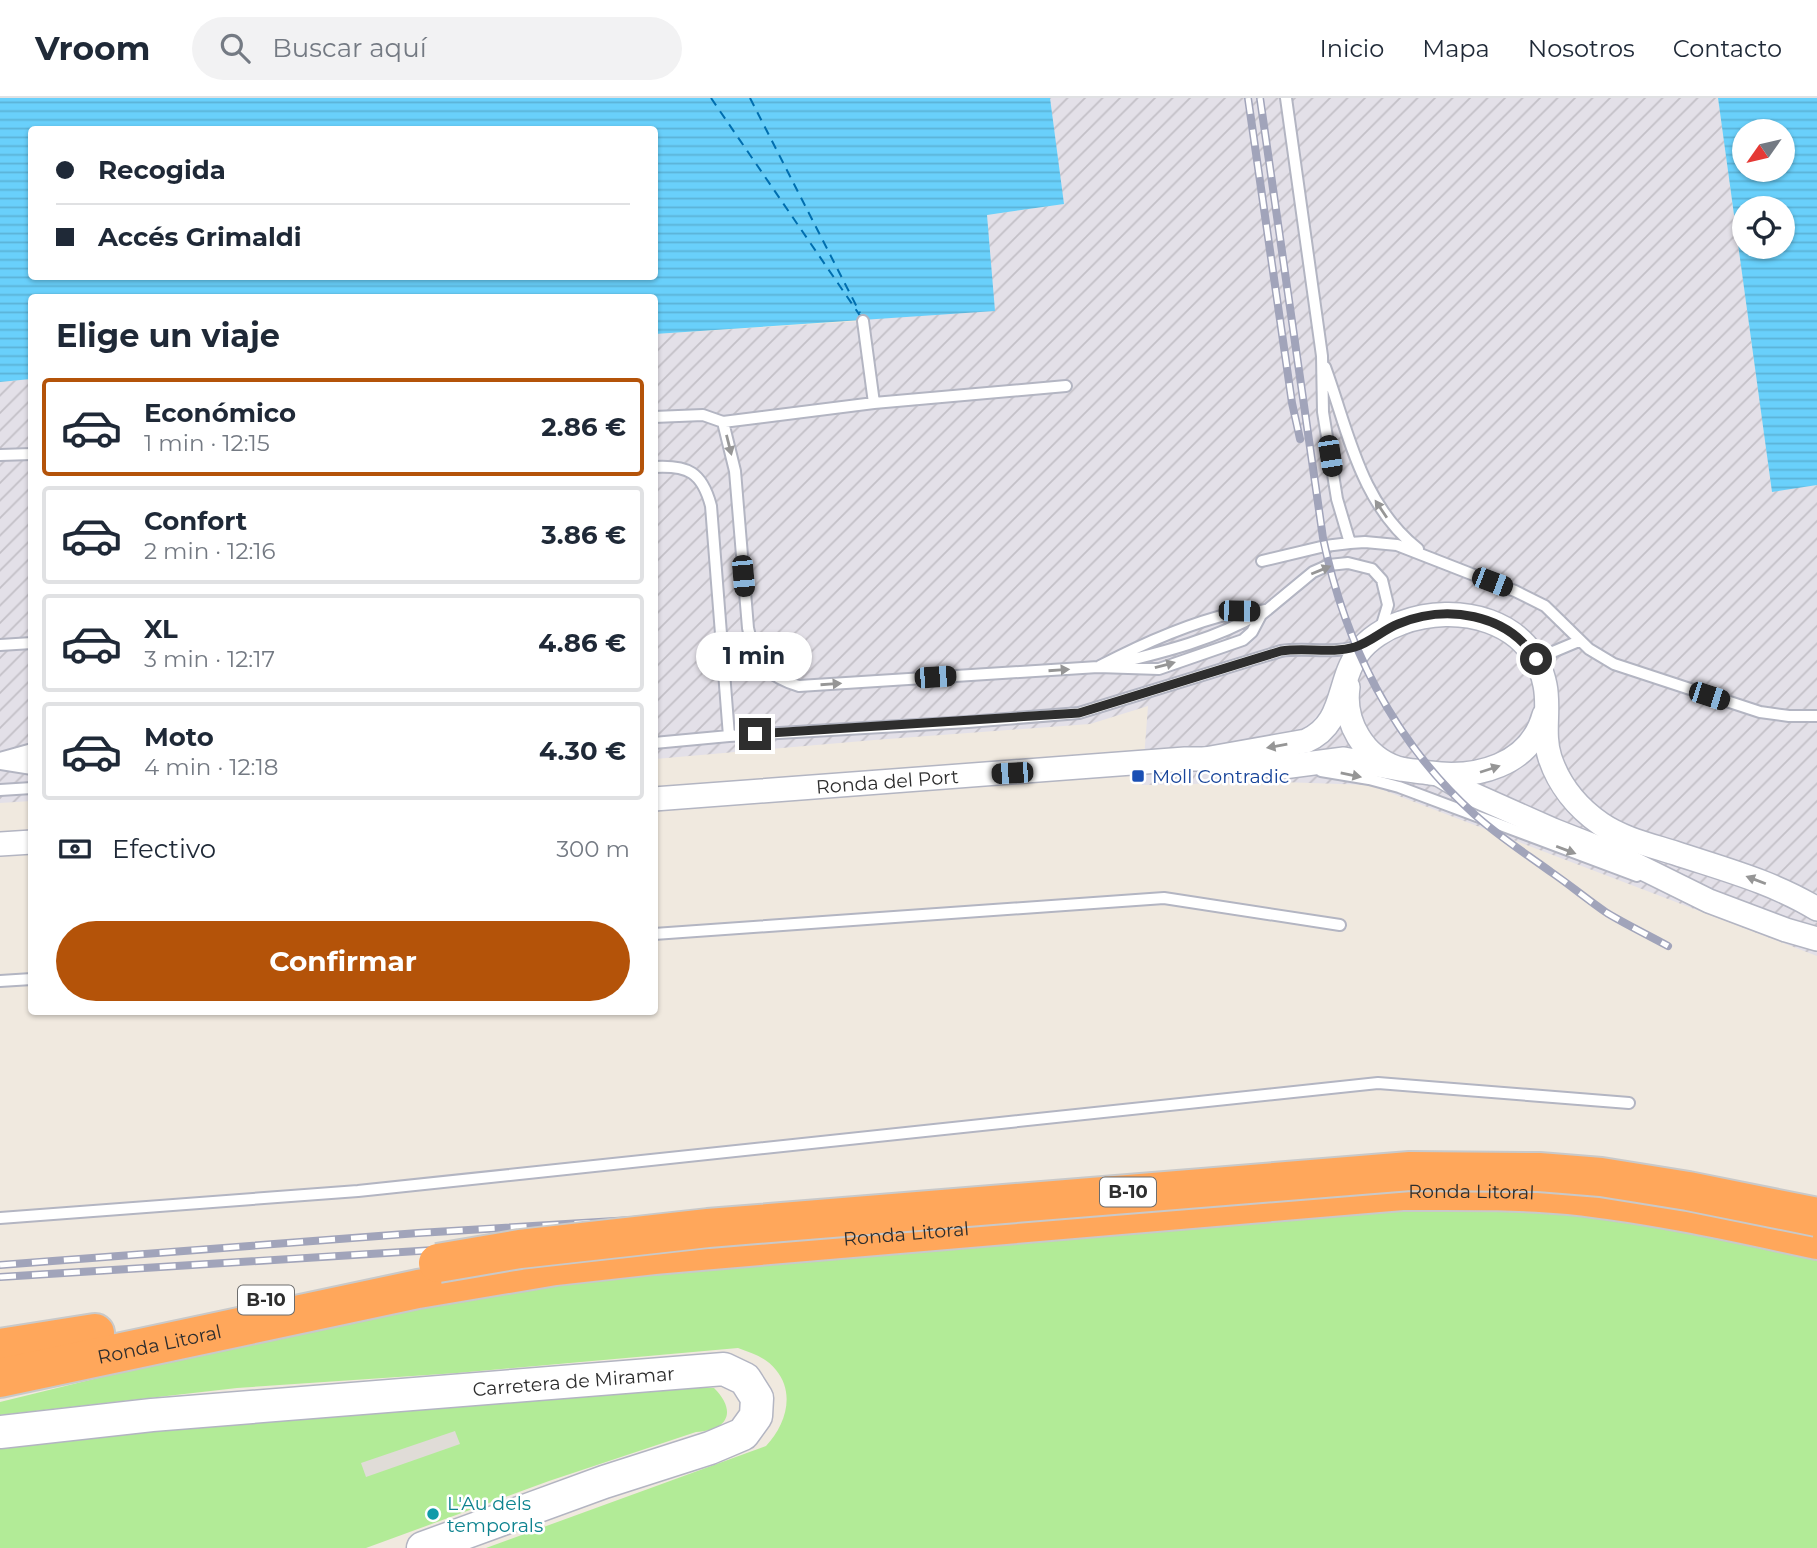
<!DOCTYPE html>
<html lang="es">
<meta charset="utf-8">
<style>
:root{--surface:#fff;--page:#f2f2f3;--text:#1f2937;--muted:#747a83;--line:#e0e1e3;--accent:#b45309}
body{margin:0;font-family:Montserrat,sans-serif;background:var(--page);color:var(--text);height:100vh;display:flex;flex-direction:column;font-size:26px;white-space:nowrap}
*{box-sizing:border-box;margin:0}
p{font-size:23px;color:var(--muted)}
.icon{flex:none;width:38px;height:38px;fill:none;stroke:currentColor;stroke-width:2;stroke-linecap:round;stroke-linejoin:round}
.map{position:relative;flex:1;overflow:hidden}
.sheet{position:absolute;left:28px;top:196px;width:630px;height:721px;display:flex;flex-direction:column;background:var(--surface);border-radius:7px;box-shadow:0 2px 5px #0004}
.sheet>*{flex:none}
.guide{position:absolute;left:28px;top:28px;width:630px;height:154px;border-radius:7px;box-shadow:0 2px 5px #0004;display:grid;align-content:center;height:154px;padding:0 28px;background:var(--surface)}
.needle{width:46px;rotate:236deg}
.fabs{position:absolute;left:1732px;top:21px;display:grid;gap:14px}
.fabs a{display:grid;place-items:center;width:63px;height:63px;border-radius:50%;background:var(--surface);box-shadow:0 2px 5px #0004;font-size:35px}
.end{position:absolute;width:32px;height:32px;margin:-16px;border:9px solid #2e2e2e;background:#fff;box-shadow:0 0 0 4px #fff}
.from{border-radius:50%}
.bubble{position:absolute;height:49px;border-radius:24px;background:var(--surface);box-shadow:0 2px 5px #0004;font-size:23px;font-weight:700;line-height:49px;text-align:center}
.car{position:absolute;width:21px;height:42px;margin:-21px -10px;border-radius:9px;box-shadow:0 0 5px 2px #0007;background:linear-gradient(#222 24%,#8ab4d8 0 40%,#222 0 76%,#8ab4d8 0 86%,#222 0)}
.guide b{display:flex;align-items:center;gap:24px;height:66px;font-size:26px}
.guide b+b{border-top:2px solid var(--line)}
.guide i{width:18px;height:18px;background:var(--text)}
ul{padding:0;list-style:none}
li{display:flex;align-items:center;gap:21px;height:98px;margin:0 14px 10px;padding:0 14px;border:4px solid var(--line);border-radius:7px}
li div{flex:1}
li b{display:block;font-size:26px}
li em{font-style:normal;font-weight:700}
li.active{border-color:var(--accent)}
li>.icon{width:63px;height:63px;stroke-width:1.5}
h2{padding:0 28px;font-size:32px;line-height:84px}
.pay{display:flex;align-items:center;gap:18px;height:77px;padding:0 28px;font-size:26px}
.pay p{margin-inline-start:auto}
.action{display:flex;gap:14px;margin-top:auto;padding:14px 28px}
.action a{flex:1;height:80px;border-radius:42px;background:var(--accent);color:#fff;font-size:28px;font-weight:700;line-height:80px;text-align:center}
header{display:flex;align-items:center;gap:42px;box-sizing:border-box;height:98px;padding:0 35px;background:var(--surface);border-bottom:2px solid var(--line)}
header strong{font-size:33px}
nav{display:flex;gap:38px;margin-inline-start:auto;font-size:24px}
.search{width:490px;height:63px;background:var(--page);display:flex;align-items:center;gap:18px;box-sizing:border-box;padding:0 24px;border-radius:38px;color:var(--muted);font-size:26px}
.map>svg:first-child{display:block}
</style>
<header>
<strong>Vroom</strong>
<div class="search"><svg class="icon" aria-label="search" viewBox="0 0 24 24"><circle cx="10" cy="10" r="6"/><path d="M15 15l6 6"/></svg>Buscar aquí</div>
<nav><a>Inicio</a><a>Mapa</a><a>Nosotros</a><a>Contacto</a></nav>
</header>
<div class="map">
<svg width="1817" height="1450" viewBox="0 0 1817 1450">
<defs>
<pattern id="industrial-furrows" width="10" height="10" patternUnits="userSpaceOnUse" patternTransform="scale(1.75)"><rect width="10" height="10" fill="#e3e0e8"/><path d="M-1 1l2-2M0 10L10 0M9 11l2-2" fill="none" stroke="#c3c0c7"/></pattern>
<pattern id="water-rules" width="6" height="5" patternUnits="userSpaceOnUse" patternTransform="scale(1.75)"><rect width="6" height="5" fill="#69d0fb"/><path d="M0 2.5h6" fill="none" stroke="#5bb3d7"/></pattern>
</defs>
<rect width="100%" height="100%" fill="#f0e9df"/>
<!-- industrial -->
<path fill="url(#industrial-furrows)" d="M1027 0H1718L1772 393 1817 387V858L1370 687 1281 684 1142 687 1148 608 1090 626 874 642 655 661V236L863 223 987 117 1063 106Z
M31 281V703L0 705V284Z"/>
<!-- green -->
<path fill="#b2eb97" d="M1400 1108 1583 1112 1817 1156V1450H486L766 1348C785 1328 796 1296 776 1272 767 1260 752 1255 738 1250L457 1275 237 1290 0 1317V1304L392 1208 542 1184Z
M677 1289 714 1290C738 1314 727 1333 696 1334L549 1383 366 1450H0V1346L226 1322Z"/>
<!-- plaza -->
<path fill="#e0dcd7" d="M455 1333 460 1346 366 1379 361 1365Z"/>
<!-- water -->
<path fill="url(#water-rules)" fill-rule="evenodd" d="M0 0H1050L1064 106 987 117 995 213 655 236 654 200H32L31 281 0 284ZM32 32H654V178H32Z
M1718 0H1817V387L1772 394ZM1745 33H1783V72H1745ZM1745 110H1783V149H1745Z"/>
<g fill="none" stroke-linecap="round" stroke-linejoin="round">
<!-- ferry -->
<path stroke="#006eaf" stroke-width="2" stroke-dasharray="9 7" stroke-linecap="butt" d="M711 0 861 219
M750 0 860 215"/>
<!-- lane casing -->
<g stroke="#b3b5c2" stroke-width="14">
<path id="lane" d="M1286 0 1322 258 1323 314 1337 401 1350 445
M863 223 874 305
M1325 269C1349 335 1360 405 1418 451
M654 319 703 317 723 324 735 373 748 530C755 563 765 578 799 588L1098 569 1159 571 1243 542 1252 534 1261 517 1313 474 1329 467 1348 465 1372 471 1382 482 1388 507 1381 530
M723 324 874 305 1066 288
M0 357 32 356
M654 369C688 367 702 374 711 408L729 638
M1262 463 1325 448 1350 445 1365 444 1397 447 1515 493 1545 508 1589 551 1614 566 1760 614 1789 618H1817
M0 547 32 545
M1536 561 1579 543
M1114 566C1164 554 1216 541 1260 515
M1100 568C1142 546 1186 526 1233 515 1243 512 1255 515 1265 512
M654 645 729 638 968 624 1079 615 1281 553C1307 549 1335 557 1361 547
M0 660 32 651
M10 662H32
M0 666 32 671
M1321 673 1369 681 1399 689 1637 778
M0 692 32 690
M654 836 1164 800 1340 827
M0 883 32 881
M0 1120 358 1093 1378 985 1629 1005"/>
</g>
<!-- street casing -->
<g stroke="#b3b5c2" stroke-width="26">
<g id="street">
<path d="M1348 589C1343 624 1364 659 1397 670 1408 673 1419 673 1430 675 1476 681 1530 668 1544 617"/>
<path d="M1205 661 1306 643C1345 626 1337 584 1358 555 1368 541 1386 530 1401 525 1457 504 1532 521 1545 587 1550 611 1542 636 1550 660 1559 687 1578 710 1601 726 1623 741 1650 747 1675 755 1723 771 1773 784 1817 811"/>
<path d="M1440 677 1472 696 1553 732 1614 756 1709 803 1786 832 1817 841"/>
<path id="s1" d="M654 701 1185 661H1205L1283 669 1344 661 1400 671"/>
<path d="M0 746 32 744"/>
</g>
</g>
<!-- secondary casing -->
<g stroke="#b3b5c2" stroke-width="35">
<g id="secondary">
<path id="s2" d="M0 1334 152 1317 724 1271 745 1281 757 1300 756 1318 743 1336 710 1350 604 1384 423 1450"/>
</g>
</g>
<!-- highway casing -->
<g stroke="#c9c9c9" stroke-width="42">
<g id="highway">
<path d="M0 1250 95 1235"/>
<path id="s3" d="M0 1280 418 1191 555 1168 654 1157 1402 1093C1458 1093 1514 1092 1569 1097 1653 1106 1735 1124 1817 1142"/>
</g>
</g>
<!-- lane -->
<use href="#lane" stroke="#fff" stroke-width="10"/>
<!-- street -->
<use href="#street" stroke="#fff" stroke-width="23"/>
<!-- secondary -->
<use href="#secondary" stroke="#fff" stroke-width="32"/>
<!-- highway -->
<use href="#highway" stroke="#ffa75b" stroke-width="38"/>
<!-- rail casing -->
<g stroke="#a1a4ba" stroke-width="8">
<path id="rail" d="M1248 0 1292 305 1300 341
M1260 0 1323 440C1345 546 1393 643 1474 716 1498 738 1525 755 1551 774 1570 787 1588 802 1607 815 1627 827 1648 837 1668 848
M0 1167 418 1135 763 1114 1282 1074 1485 1064 1591 1072 1779 1101 1817 1110
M0 1179 931 1121 1146 1102 1481 1078 1684 1102 1817 1132"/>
</g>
<!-- rail -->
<use href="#rail" stroke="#fff" stroke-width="5" stroke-dasharray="16" stroke-linecap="butt"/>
<!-- highway-bridge casing -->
<g stroke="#c9c9c9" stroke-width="42" stroke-linecap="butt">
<path id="highway-bridge" d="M438 1165 520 1151 708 1130 1410 1073 1539 1074 1601 1079 1688 1093 1817 1119"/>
</g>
<!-- highway-bridge -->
<use href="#highway-bridge" stroke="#ffa75b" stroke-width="38"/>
</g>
<!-- one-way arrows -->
<defs><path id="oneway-solid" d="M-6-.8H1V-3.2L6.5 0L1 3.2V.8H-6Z" transform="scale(1.75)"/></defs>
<g fill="#969696">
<use href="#oneway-solid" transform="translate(729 347) rotate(76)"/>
<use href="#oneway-solid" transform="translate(1381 411) rotate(-124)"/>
<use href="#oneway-solid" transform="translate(1321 472) rotate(-22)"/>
<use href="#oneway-solid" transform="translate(1165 567) rotate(-15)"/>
<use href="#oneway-solid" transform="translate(1059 572) rotate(-4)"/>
<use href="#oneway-solid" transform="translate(831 586) rotate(-4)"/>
<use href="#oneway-solid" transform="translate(1277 648) rotate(170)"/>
<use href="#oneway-solid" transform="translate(1490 671) rotate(-18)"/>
<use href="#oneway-solid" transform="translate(1351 677) rotate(11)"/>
<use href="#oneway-solid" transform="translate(1566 752) rotate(21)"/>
<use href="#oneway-solid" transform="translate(1756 782) rotate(-159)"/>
</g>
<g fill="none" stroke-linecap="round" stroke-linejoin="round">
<!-- route -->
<path stroke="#2e2e2e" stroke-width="9" d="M755 636 1079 615 1281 553C1305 549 1331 556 1355 549 1371 544 1383 532 1398 526 1446 506 1507 515 1536 561"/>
</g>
<!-- markers -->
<rect fill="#1a4fb4" stroke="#fff" stroke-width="2.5" x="1131" y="671" width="14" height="14" rx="3.5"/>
<circle fill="#0f9aa8" stroke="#fff" stroke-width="2.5" cx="433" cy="1416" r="7"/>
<g text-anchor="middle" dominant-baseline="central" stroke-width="5" stroke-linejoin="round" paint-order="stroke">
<!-- shield labels -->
<g fill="#fff" stroke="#6d6d6d" stroke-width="2">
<rect x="1100" y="1079.5" width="56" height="29" rx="5"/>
<rect x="238" y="1187.5" width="56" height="29" rx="5"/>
</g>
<g font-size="18" font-weight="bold" fill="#2e2e2e">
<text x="1128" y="1094">B-10</text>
<text x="266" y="1202">B-10</text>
</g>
<!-- transit labels -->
<g font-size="19" fill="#164399" stroke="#fff" text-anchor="start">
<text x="1152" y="678">Moll Contradic</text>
</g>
<!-- street labels -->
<g font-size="19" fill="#2e2e2e" stroke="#fff">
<text stroke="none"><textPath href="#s1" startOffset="234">Ronda del Port</textPath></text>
<text stroke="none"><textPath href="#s3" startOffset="1486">Ronda Litoral</textPath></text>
<text stroke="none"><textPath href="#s3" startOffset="919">Ronda Litoral</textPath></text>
<text stroke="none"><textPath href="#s3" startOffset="163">Ronda Litoral</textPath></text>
<text stroke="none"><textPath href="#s2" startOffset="576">Carretera de Miramar</textPath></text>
</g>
<!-- culture labels -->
<g font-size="19" fill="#0d838f" stroke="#fff" text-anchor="start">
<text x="447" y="1405">L'Au dels<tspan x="447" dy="22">temporals</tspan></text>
</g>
</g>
</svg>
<div class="fabs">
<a><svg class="needle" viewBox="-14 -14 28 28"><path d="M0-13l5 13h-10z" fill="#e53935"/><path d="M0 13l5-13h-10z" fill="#747a83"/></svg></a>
<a><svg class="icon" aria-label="locate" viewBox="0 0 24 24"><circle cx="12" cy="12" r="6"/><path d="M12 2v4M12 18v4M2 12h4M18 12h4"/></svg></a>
</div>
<i class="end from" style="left:1536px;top:561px"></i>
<i class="end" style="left:755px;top:636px"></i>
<div class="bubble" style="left:696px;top:534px;width:116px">1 min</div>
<i class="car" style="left:1330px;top:358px;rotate:171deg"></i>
<i class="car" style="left:743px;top:478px;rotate:175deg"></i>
<i class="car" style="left:1492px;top:484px;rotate:111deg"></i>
<i class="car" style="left:1239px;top:513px;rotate:91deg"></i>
<i class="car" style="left:935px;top:579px;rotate:86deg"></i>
<i class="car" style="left:1709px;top:598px;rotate:108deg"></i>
<i class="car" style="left:1012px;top:675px;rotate:267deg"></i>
<div class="guide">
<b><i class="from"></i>Recogida</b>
<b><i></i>Accés Grimaldi</b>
</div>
<section class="sheet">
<h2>Elige un viaje</h2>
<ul>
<li class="active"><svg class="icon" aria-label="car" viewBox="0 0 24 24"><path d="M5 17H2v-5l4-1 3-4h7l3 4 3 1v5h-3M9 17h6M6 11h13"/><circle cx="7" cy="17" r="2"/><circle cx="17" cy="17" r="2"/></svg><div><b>Económico</b><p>1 min · 12:15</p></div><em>2.86 €</em></li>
<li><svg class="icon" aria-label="car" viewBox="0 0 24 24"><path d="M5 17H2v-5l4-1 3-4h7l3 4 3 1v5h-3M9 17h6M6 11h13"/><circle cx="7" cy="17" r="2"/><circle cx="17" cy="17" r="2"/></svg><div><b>Confort</b><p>2 min · 12:16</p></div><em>3.86 €</em></li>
<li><svg class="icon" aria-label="car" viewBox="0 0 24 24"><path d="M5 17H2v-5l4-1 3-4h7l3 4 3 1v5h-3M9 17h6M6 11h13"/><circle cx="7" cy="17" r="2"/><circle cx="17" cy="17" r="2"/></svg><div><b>XL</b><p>3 min · 12:17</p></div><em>4.86 €</em></li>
<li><svg class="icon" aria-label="car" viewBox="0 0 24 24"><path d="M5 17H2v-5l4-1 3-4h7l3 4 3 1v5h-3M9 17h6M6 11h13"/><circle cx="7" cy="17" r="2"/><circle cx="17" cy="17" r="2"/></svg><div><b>Moto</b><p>4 min · 12:18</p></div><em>4.30 €</em></li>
</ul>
<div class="pay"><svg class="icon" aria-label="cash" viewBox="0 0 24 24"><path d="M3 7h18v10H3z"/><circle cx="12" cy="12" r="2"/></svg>Efectivo<p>300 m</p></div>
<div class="action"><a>Confirmar</a></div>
</section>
</div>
